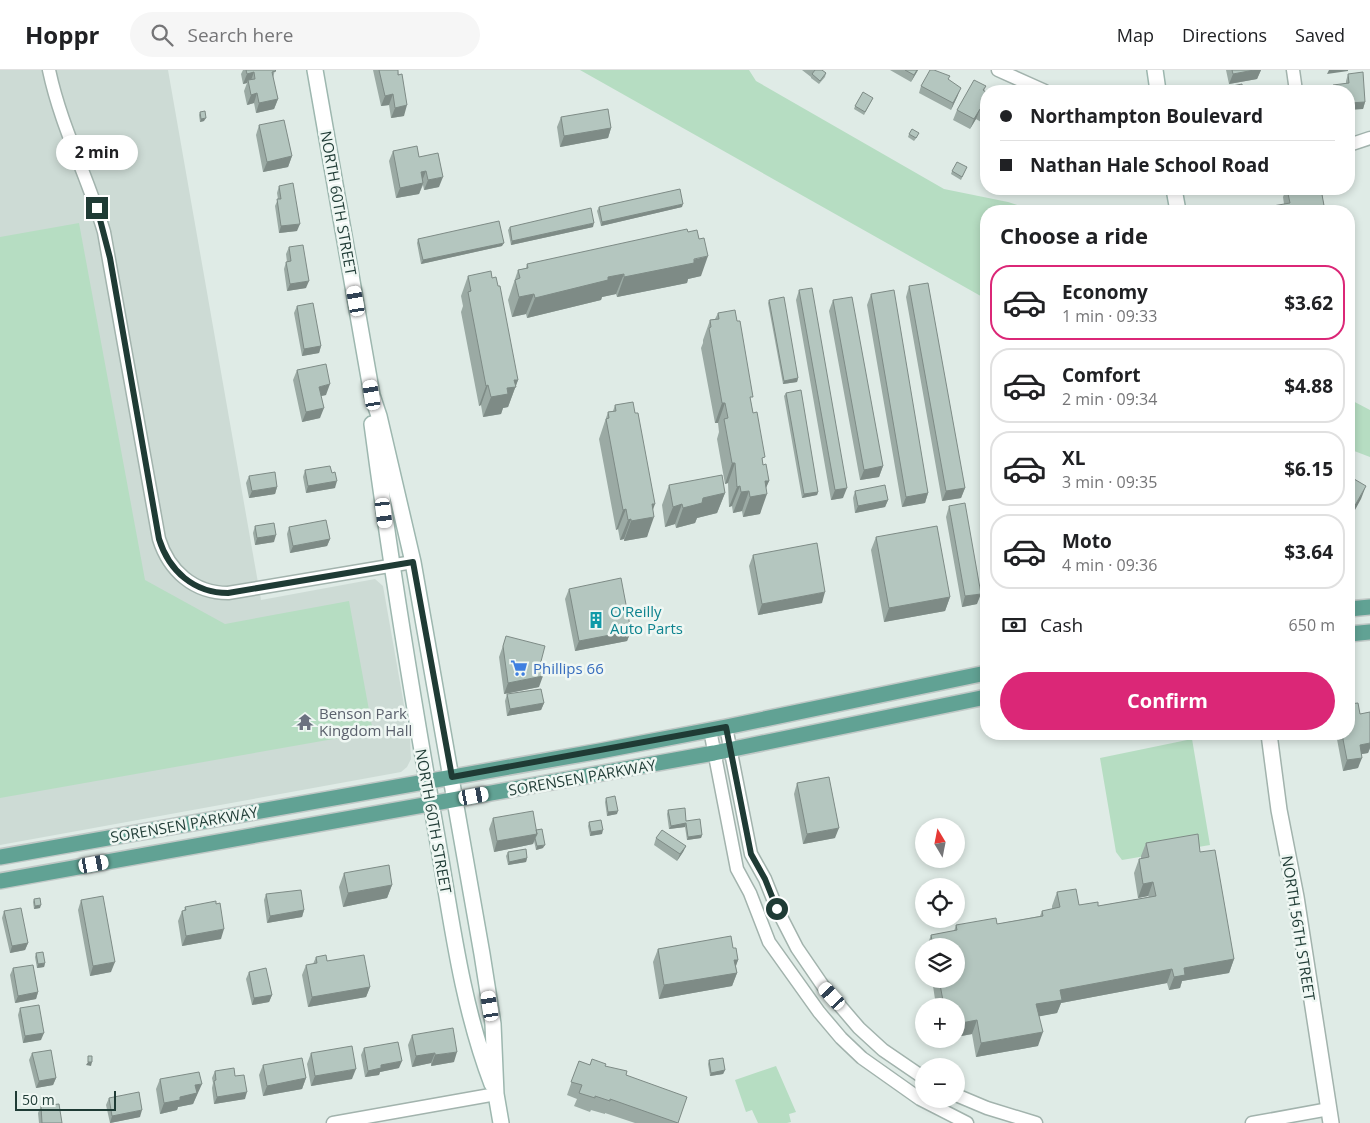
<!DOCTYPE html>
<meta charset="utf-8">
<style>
:root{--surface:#fff;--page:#f6f6f6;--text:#202124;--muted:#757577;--line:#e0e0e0;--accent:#db2777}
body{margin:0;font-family:"Open Sans",sans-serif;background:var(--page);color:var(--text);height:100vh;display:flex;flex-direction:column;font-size:19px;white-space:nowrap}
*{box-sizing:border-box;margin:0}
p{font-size:16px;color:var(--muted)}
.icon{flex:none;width:28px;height:28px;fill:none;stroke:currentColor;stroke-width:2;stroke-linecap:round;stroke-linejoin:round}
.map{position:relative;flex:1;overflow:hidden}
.side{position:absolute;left:980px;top:135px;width:375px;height:535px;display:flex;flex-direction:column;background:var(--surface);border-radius:20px;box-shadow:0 2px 8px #0003}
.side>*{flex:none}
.banner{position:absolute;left:980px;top:15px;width:375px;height:110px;border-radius:20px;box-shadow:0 2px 8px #0003;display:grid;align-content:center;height:110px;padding:0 20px;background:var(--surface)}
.needle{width:32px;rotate:350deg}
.tools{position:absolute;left:915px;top:748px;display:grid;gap:10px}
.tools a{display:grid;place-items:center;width:50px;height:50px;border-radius:50%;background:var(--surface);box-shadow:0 2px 8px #0003;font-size:25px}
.scale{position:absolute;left:15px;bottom:12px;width:101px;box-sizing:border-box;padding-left:5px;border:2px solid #1f3b35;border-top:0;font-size:14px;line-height:18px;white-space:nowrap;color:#1f3b35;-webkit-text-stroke:4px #eff7f3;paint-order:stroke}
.end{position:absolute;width:22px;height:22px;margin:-11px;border:6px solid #1f3b35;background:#fff;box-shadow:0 0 0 2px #fff}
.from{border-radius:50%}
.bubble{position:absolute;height:35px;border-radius:18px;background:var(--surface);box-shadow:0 2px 8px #0003;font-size:16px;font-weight:700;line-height:35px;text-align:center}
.car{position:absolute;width:15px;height:30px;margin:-15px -8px;border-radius:6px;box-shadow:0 0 4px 1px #0007;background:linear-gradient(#fff 24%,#345 0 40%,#fff 0 76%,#345 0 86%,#fff 0)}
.banner b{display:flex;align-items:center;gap:18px;height:48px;font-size:19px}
.banner b+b{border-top:1px solid var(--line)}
.banner i{width:12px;height:12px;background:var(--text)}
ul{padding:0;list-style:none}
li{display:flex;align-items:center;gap:15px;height:75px;margin:0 10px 8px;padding:0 10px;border:2px solid var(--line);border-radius:20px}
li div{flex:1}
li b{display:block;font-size:19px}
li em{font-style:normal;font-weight:700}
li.on{border-color:var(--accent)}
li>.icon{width:45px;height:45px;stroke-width:1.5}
h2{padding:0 20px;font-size:22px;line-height:60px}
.pay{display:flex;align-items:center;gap:12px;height:55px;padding:0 20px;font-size:19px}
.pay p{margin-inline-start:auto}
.cta{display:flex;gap:10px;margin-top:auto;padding:10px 20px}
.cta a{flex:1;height:58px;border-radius:30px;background:var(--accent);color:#fff;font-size:20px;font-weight:700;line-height:58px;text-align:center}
header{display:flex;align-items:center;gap:30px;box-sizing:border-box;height:70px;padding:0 25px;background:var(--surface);border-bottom:1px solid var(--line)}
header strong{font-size:24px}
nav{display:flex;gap:28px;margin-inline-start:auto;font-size:18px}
.search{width:350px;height:45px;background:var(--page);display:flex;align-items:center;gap:12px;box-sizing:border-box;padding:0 18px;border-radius:28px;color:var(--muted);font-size:19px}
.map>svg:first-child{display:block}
</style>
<header>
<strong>Hoppr</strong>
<div class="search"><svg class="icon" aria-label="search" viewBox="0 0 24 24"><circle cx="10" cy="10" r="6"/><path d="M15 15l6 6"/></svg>Search here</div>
<nav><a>Map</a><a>Directions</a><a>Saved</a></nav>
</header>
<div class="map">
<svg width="1370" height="1053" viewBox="0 0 1370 1053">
<rect width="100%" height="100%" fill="#dfebe6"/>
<!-- built -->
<path fill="#cddbd5" d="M0 0H168L261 530 375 509 383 516 410 669 411 689 407 697 401 702 0 775Z"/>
<!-- green -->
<path fill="#b6ddc2" d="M580 0H749L756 11 944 119 1008 132 1035 141H986V229Z
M79 153 145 510 225 554 349 531 373 662 0 728V167Z
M1349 329 1370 340V387L1349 379Z
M1192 669 1210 775 1122 790 1116 782 1100 688Z
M776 996 796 1042 789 1044 791 1052 787 1053H758L752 1040 746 1042 735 1010Z"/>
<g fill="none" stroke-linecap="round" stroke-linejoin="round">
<!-- minor casing -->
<g stroke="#a2b3ad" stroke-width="15">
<path id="minor" d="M49 0C61 57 88 107 104 162L159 469C169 501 194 523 228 523L413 492
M998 0 1045 21
M1293 0 1296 21
M1349 75 1370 68
M726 657 751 784 765 809 777 839 797 878 823 916 859 958 883 980 924 1008
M710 660 737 799 750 823 769 872 819 942 841 968 862 988 920 1029 967 1053
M956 1025 987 1038 1036 1053
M333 1053 496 1024
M1252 1053 1329 1039"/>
</g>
<!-- tertiary casing -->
<g stroke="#a2b3ad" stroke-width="18">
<path id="tertiary" d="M1269 664 1279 740 1296 827 1331 1053"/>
</g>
<!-- secondary casing -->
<g stroke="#9db7af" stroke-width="18">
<path id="secondary" d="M315 0 372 325 379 346 413 492 482 884 493 954 496 1024 501 1053
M1155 0 1158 21
M1174 119 1178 141
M372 354C390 490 412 625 436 761 451 846 461 933 492 1014"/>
</g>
<!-- primary casing -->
<g stroke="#c0c8c6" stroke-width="18">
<path id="primary" d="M1349 539 1370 537
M1349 564 1370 562
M0 787 600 681 726 657 986 603
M0 811 714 683 986 627"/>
</g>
<!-- minor -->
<use href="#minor" stroke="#fff" stroke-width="12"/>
<!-- tertiary -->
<use href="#tertiary" stroke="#fff" stroke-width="15"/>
<!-- secondary -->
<use href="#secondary" stroke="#fff" stroke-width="15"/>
<!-- primary -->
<use href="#primary" stroke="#61a294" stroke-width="15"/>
</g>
<!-- wall -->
<path fill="#9baaa4" d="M243 0H275L273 8 278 29 274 39 256 43 254 33 247 35 244 21 247 13 243 14 241 4Z
M373 0H398L404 46 391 48 389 35 381 36Z
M802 0H822L826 3 825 7 819 14 811 8V7Z
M890 0H918L911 12Z
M1226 0H1261L1257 9 1229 14Z
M1348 4 1365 32 1363 39 1346 13V11Z
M948 9 958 25 951 40 919 23 921 16Z
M986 16 984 21 986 22V55L976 49 970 59 953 50 957 40Z
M873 28 864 45 854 39 855 36Z
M200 42 204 51 200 52 199 45Z
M561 47 611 58 608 68 560 77 557 57Z
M259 55 292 86 288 97 263 102 256 65Z
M909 64 917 67 914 71 908 67Z
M393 81 419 87 439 117 424 120 423 115 419 124 396 128 389 91Z
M967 97 961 110 951 104 952 101Z
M279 116 297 161 279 163 275 136 278 129 277 123Z
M1286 119H1321L1325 141 1284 134 1283 127Z
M599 137H682L601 156 597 141Z
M510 157H593L511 175 508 160Z
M418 169 502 176 421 194 417 173Z
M289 177 306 218 287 221 284 199 286 192H287L286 184Z
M527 194 701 206 688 209 687 213 617 227 616 224 602 227 601 230 527 248 526 244 512 247 508 230 518 200 526 198Z
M468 206 518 310 508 337 503 338 501 344 483 347 481 335 479 336 461 242 463 236 461 226Z
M909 216 965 418 961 428 942 431 906 227Z
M799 220 843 428 831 430 796 230Z
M871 224 928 423 925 433 902 437 867 235Z
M769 230 798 308 797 312 783 314 768 233Z
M833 230 883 396 879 407 860 410 829 241Z
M297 236 321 276 319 283 302 286 294 243Z
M718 243 751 332 763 394 769 411 766 417 760 444 743 447 742 441 733 443 732 436 729 437 728 413 725 414 717 369 719 362 718 353H715L701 278 703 273V270L710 250 715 249Z
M297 300 326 325 321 326 320 348 302 352 293 310Z
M786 323 818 422 817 425 802 428 784 326Z
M615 335 653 439 647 467 624 471V469L620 470 618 459 616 460 599 369 608 342 613 341Z
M305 400 332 403 335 418 306 423 303 407Z
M249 406 277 417 275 424 249 428 246 413Z
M669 415 725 423 717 443 697 448 695 453 676 458 675 454 665 457 662 435Z
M855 421 888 430 885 437 855 443 853 428Z
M949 436 977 534 962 537 946 447Z
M255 456 274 472 255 475 253 463Z
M289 457 330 469 327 476 290 483 287 464Z
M876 467 950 527 945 541 884 552 871 480Z
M753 485 822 533 758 545 749 496Z
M569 519 631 561 627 571 575 581 565 529Z
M506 567 539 599V617L504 624 499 587Z
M507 624 544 633 541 640 507 646 505 631Z
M1370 642V678L1368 683 1361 684 1358 698 1343 701 1336 664H1349L1360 644Z
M797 713 835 768 803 774 794 724Z
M606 728 617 744 607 746 605 732Z
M668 740 686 751 702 765 701 768 687 770 685 757 669 759 667 744Z
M493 748 536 760 543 778 536 780 534 771 533 774 494 782 489 759Z
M589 752 602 764 590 766 588 756Z
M656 768 686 776 683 782 677 791 654 775Z
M1146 773 1200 782 1234 889 1229 903 1182 911 1180 918 1169 920 1167 913 1061 933 1057 943 1039 946 1038 976 976 987 972 964 956 967V936H936L932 909H956V876H927L931 865 954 861 956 855 997 854 1040 846 1042 841 1052 839V836L1057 822 1079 835 1098 836 1149 827 1148 826 1138 828 1134 803 1139 789H1141V786Z
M508 782 527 788 526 792 508 795 506 786Z
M344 803 392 815 387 828 343 837 339 817Z
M266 824 304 840 302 847 267 853 264 830Z
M34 829 40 838 34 839 33 832Z
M81 830 111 902 90 906 78 840Z
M185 837 221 869 182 876 178 851 182 841H184Z
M4 841 28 873 25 880 10 883 2 848Z
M733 878 738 890 736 896 737 903 732 916 659 929 653 892 658 879Z
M36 883 45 893 44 897 37 898 35 887Z
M316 887 327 891 370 917 366 927 308 937 302 905 306 895 313 894Z
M13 898 38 922 36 929 15 933 10 905Z
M249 902 272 925 269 932 252 935 246 909Z
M20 938 41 970 23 973 18 945Z
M412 965 454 992 431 996V993L412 997 408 975Z
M364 978 399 998 380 1002 379 1005 365 1007 361 985Z
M32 983 56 1008 53 1015 36 1018 29 990Z
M311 983 352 1009 311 1016 307 994Z
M709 990 725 1000 723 1004 710 1006 708 994Z
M579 991 590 995 605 996 626 1005 678 1053H635L605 1043V1044L591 1040 590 1042 574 1036 577 1029 567 1025Z
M263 995 306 1008 302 1019 263 1026 259 1005Z
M215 1001 235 1006 245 1029 214 1034 212 1018 213 1013 212 1008Z
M160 1009 198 1024H197L193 1034 178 1037 177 1040 160 1044 156 1019Z
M109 1028 140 1047 110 1053 106 1035Z
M41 1036 62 1053H39L38 1043Z"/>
<!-- shaded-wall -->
<path fill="#7e8b86" d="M917 0H918L911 12 914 5Z
M1254 0H1261L1257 9 1229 14 1233 4Z
M1329 0H1348V1L1327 4Z
M254 2 250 13 248 10 247 13 243 14 247 4Z
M961 18 958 25 951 40 953 33Z
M257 23 254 33 247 35 251 25Z
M393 24 389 35 381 36 385 26Z
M278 29 274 39 256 43 259 33Z
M1365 32 1363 39 1349 40V33Z
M407 35 404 46 391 48 395 38Z
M980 39 976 49 970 59 974 49Z
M206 48 204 51 200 52 201 49Z
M611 58 608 68 560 77 564 66Z
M292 86 288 97 263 102 267 92Z
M426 101 422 111 421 102Z
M443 107 439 117 424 120 428 110Z
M423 113 419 124 396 128 400 118Z
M683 134 682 137 601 156 602 152Z
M594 153 593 157 511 175 512 171Z
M300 154 297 161 279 163 281 156Z
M504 173 502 176 421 194 423 190Z
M708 186 701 206 688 209 687 213 617 227 624 207Z
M624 204 616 224 602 227 601 230 527 248 535 228 608 207Z
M309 211 306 218 287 221 290 214Z
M534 224 526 244 512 247 519 227Z
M321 276 319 283 302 286 304 279Z
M798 308 797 312 783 314 784 311Z
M514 310H518L508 337 503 338 501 344 483 347 491 327Z
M330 314 326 325 316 327 319 317Z
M488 315 481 335 479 336 486 316Z
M722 333H725L718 353H715Z
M324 338 320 348 302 352 306 342Z
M732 393H735L728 413 725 414Z
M883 396 879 407 860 410 864 400Z
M337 411 335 418 306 423 308 416Z
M765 411H769L763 425 767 424 760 444 743 447 750 427Z
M740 416 732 436 729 437 737 417Z
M1366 416 1361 429 1349 451V446Z
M277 417 275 424 249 428 252 421Z
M847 418 843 428 831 430 835 420Z
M965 418 961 428 942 431 946 421Z
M749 421 742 441 733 443 741 422Z
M818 422 817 425 802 428 804 424Z
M725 423 717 443 697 448 695 453 676 458 683 438 703 428Z
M928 423 925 433 902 437 906 427Z
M888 430 885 437 855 443 858 436Z
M652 434H655L650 448 654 447 647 467 624 471 631 451Z
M682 434 675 454 665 457 673 437Z
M626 439 618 459 616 460 623 440Z
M631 449 624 469 620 470 628 450Z
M276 465 274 472 255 475 257 468Z
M330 469 327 476 290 483 293 476Z
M825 522 822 533 758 545 762 534Z
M981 524 977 534 962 537 965 526Z
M950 527 945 541 884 552 889 538Z
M631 561 627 571 575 581 579 571Z
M543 606 539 617 504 624 508 613Z
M544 633 541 640 507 646 510 639Z
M1370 673V678L1368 683 1356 685 1360 675Z
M1362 688 1358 698 1343 701 1347 690Z
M618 741 617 744 607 746 608 742Z
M686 753 685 757 669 759 671 756Z
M839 758 835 768 803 774 807 764Z
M603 760 602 764 590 766 591 762Z
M537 764 533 774 494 782 497 771Z
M702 765 701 768 687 770 688 767Z
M545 775 543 778 536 780 537 776Z
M686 776 683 782 677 791 680 784Z
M527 788 526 792 508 795 509 792Z
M1153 812 1148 826 1138 828 1143 814Z
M392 815 387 828 343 837 348 823Z
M41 835 40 838 34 839 35 836Z
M304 840 302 847 267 853 270 846Z
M224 859 221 869 182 876 186 866Z
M28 873 25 880 10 883 12 876Z
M1234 889 1229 903 1182 911 1180 918 1169 920 1174 907 1184 898Z
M734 890H738L733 903H737L732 916 659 929 664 915Z
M115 892 111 902 90 906 93 896Z
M45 893 44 897 37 898 38 894Z
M1172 899 1167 913 1061 933 1057 943 1031 948 1036 934 1060 920Z
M370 917 366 927 308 937 312 927Z
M38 922 36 929 15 933 18 926Z
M272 925 269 932 252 935 254 928Z
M977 950 972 964 956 967V954Z
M1043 962 1038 976 976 987 981 973Z
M44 963 41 970 23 973 25 966Z
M457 982 454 992 431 996 435 985Z
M435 983 431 993 412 997 416 986Z
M402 991 399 998 380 1002 379 1005 365 1007 368 1001 381 995Z
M88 992H92L91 996 86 995Z
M356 999 352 1009 311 1016 315 1006Z
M725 1000 723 1004 710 1006 711 1003Z
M56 1008 53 1015 36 1018 39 1011Z
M306 1008 302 1019 263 1026 267 1016Z
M202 1014 193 1034 178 1037 177 1040 160 1044 164 1033 180 1027 195 1015Z
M247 1022 245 1029 214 1034 217 1027Z
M142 1040 140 1047 110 1053 112 1046Z"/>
<!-- building -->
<path fill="#b4c6bf" stroke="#7e8b86" d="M246 0H275L276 1 272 2 278 29 259 33 257 23 251 25 248 10 255 9 254 2 247 4Z
M379 0H398V5L402 4 407 35 395 38 393 24 385 26Z
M815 0H822L826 3 820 11 812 4Z
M905 0H917L914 5Z
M930 0H934L950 6 948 9 961 18 953 33 921 16Z
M1232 0H1254L1233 4Z
M1363 2 1365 32 1349 33V21H1334L1333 15 1349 13 1348 4Z
M974 10 986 16 983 20 986 22V42L980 39 974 49 957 40Z
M1242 14 1243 21H1219L1218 19Z
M863 22 873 28 865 42 855 36Z
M608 39 611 58 564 66 561 47Z
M205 41 206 48 201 49 200 42Z
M284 50 292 86 267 92 259 55Z
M912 59 919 63 916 68 909 64Z
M417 76 419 87 438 83 443 107 428 110 426 101 421 102 423 113 400 118 393 81Z
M957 92 967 97 962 107 952 101Z
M293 113 300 154 281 156 277 129H281L279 116Z
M680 119 683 134 602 152 599 137Z
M1287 119H1321L1325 141H1244L1290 133Z
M591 138 594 153 512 171 510 157Z
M499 151 504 173 423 190 418 169Z
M687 159 688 162 697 160 699 169 704 168 708 186 694 189V193L624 207V204L608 207V210L535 228 534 224 519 227 515 210 520 208 518 200 528 198 527 194Z
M303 175 309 211 290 214 286 192 291 191 289 177Z
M491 201 492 208 496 207 498 216H500L518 310H514L516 317 507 318 508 324 491 327 488 315 486 316 468 222 471 221 468 206Z
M928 213 965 418 946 421 909 216Z
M812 218 847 418 835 420 799 220Z
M894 220 928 423 906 427 871 224Z
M784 227 798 308 784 311 769 230Z
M852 227 883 396 864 400 833 230Z
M313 233 321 276 304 279 297 236Z
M735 240 737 251H740L753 327H750L753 343 757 342 765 387 762 388 763 395 766 394 769 411H765L767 424 750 427 749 421 741 422 740 416 737 417 735 393H732L724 349 728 348 725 333H722L709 258 711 257 710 250 719 249 718 243Z
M326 294 330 314 319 317 324 338 306 342 297 300Z
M801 320 818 422 804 424 786 323Z
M633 332 635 343H638L655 434H652L654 447 631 451V449L628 450 626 439 623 440 606 349 609 348 608 342 616 341 615 335Z
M330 396 332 403 335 402 337 411 308 416 305 400Z
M275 402 277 417 252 421 249 406Z
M722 405 725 423 703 428 702 433 683 438 682 434 673 437 669 415Z
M1349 406 1366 416 1349 446Z
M885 415 888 430 858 436 855 421Z
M965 433 981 524 965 526 949 436Z
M326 450 330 469 293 476 289 457Z
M274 453 276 465 257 468 255 456Z
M937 456 950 527 889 538 876 467Z
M817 473 825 522 762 534 753 485Z
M621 508 631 561 579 571 569 519Z
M506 566 545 576 539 599 543 606 508 613 503 576Z
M541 619 544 633 510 639 507 624Z
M1358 633 1360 644 1370 642V673L1360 675 1362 688 1347 690 1342 664H1349V634Z
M829 707 839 758 807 764 797 713Z
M615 726 618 741 608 742 606 728Z
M685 738 686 751 700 749 702 765 688 767 686 753 671 756 668 740Z
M533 741 537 764 497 771 493 748Z
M601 750 603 760 591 762 589 752Z
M542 759 545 775 537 776 535 768 537 764 536 760Z
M662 760 686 776 680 784 656 768Z
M1198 764 1200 782 1215 780 1234 889 1184 898 1185 905 1174 907 1172 899 1060 920 1062 930 1036 934 1043 962 981 973 977 950 956 954V936H944L939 909H956V876H933L931 865 957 860 956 855 996 848 997 854 1043 846 1042 841 1060 837 1057 822 1076 819 1079 835 1098 832V836L1156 826 1153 812 1143 814 1139 789 1149 787 1146 773Z
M526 779 527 788 509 792 508 782Z
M389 795 392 815 348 823 344 803Z
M301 820 304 840 270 846 266 824Z
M103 826 115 892 93 896 81 830Z
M40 828 41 835 35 836 34 829Z
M216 831V834L220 833 224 859 186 866 182 841 186 840 185 837Z
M21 838 28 873 12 876 4 841Z
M731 866 733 878H736L738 890H734L737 903 664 915 658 879Z
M43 882 45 893 38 894 36 883Z
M326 885 327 891 364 885 370 917 312 927 306 895 317 893 316 887Z
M33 895 38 922 18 926 13 898Z
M266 898 272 925 254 928 249 902Z
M39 935 44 963 25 966 20 938Z
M453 958 457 982 435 985V983L416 986 412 965Z
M398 972 402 991 381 995V998L368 1001 364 978Z
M352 976 356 999 315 1006 311 983Z
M51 980 56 1008 39 1011 32 983Z
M88 986H92V992H88Z
M302 988 306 1008 267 1016 263 995Z
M723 988 725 1000 711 1003 709 990Z
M592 989 606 994 605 996 627 1001 626 1005 687 1027 678 1053 610 1029V1031L595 1026V1028L579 1023 582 1015 571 1012 579 991 590 995Z
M234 998 235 1006 244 1005 247 1022 217 1027 214 1011 216 1010 215 1001Z
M199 1002 202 1014 195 1015 197 1023 180 1027V1030L164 1033 160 1009Z
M139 1022 142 1040 112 1046 109 1028Z
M59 1034 62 1053H42L41 1036Z"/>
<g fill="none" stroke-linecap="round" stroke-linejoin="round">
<!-- route -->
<path stroke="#1f3b35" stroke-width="6" d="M97 138 110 188 159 469C169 501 194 523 228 523L413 492 452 707 726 657 751 784 765 809 777 839"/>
</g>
<!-- icons -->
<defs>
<g id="building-bare" transform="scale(1.35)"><path d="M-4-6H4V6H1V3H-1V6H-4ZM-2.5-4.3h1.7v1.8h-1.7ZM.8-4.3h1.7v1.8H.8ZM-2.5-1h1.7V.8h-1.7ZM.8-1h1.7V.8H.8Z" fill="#0f9aa8" stroke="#eff7f3" stroke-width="2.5" paint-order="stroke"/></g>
<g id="supermarket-bare" transform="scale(1.35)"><path d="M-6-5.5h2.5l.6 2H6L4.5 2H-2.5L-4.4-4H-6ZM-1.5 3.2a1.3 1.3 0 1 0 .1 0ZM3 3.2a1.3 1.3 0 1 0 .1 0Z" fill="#3f7fe0" stroke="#eff7f3" stroke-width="2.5" paint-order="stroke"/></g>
<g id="temple-bare" transform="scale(1.35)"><path d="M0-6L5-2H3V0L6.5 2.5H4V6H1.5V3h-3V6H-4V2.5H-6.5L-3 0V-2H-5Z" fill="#6b7280" stroke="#eff7f3" stroke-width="2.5" paint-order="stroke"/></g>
</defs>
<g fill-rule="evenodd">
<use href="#building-bare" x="596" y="550"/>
<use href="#supermarket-bare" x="519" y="598"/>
<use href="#temple-bare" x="305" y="652"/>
</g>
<g text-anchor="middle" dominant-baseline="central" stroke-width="5" stroke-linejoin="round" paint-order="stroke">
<!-- street labels -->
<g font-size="15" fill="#1f3b35" stroke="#eff7f3">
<text transform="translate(339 133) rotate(80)">NORTH 60TH STREET</text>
<text transform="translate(582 707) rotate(-10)">SORENSEN PARKWAY</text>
<text transform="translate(434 751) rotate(80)">NORTH 60TH STREET</text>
<text transform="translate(184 754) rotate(-10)">SORENSEN PARKWAY</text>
<text transform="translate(1299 858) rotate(81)">NORTH 56TH STREET</text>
</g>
<!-- culture labels -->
<g font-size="15" fill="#0d838f" stroke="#eff7f3" text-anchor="start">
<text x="610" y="541">O'Reilly<tspan x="610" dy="17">Auto Parts</tspan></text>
</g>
<!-- shop labels -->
<g font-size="15" fill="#366cbe" stroke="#eff7f3" text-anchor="start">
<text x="533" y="598">Phillips 66</text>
</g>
<!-- worship labels -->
<g font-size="15" fill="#5b616d" stroke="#eff7f3" text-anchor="start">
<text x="319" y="643">Benson Park<tspan x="319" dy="17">Kingdom Hall</tspan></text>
</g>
</g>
</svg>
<div class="tools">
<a><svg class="needle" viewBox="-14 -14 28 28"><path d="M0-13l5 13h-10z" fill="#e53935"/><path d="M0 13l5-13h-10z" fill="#757577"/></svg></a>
<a><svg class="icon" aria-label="locate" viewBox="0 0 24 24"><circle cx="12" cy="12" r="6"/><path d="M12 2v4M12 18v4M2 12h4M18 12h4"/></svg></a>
<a><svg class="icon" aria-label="layers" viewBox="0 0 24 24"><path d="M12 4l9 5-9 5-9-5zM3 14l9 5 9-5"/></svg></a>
<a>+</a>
<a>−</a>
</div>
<div class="scale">50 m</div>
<i class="end from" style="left:777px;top:839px"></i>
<i class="end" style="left:97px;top:138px"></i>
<div class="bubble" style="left:56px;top:65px;width:82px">2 min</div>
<i class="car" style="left:356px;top:231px;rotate:350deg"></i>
<i class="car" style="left:372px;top:325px;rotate:351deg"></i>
<i class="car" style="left:384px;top:443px;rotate:173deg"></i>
<i class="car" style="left:474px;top:726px;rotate:80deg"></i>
<i class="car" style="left:94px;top:794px;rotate:80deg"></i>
<i class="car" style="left:832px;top:926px;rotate:318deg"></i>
<i class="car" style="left:490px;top:936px;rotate:351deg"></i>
<div class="banner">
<b><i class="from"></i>Northampton Boulevard</b>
<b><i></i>Nathan Hale School Road</b>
</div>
<section class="side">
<h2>Choose a ride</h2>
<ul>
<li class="on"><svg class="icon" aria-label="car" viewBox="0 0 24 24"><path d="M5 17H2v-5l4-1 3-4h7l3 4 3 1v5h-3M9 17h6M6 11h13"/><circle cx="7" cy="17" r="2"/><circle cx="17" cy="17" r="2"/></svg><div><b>Economy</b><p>1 min · 09:33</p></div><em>$3.62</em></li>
<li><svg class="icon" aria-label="car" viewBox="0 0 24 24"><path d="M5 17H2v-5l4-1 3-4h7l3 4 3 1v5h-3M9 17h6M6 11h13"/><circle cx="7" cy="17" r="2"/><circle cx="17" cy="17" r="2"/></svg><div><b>Comfort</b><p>2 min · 09:34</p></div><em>$4.88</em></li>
<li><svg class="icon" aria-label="car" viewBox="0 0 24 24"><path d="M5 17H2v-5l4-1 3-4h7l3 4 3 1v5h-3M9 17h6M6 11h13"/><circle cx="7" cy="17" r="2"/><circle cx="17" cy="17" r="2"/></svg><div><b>XL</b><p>3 min · 09:35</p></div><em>$6.15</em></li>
<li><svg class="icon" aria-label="car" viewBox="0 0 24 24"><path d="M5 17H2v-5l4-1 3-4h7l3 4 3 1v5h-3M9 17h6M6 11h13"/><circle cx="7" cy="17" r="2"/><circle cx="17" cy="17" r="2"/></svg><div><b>Moto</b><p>4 min · 09:36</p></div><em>$3.64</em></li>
</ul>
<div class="pay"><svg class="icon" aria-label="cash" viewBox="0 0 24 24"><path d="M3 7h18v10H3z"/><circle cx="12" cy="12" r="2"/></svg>Cash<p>650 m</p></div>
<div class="cta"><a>Confirm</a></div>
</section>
</div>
